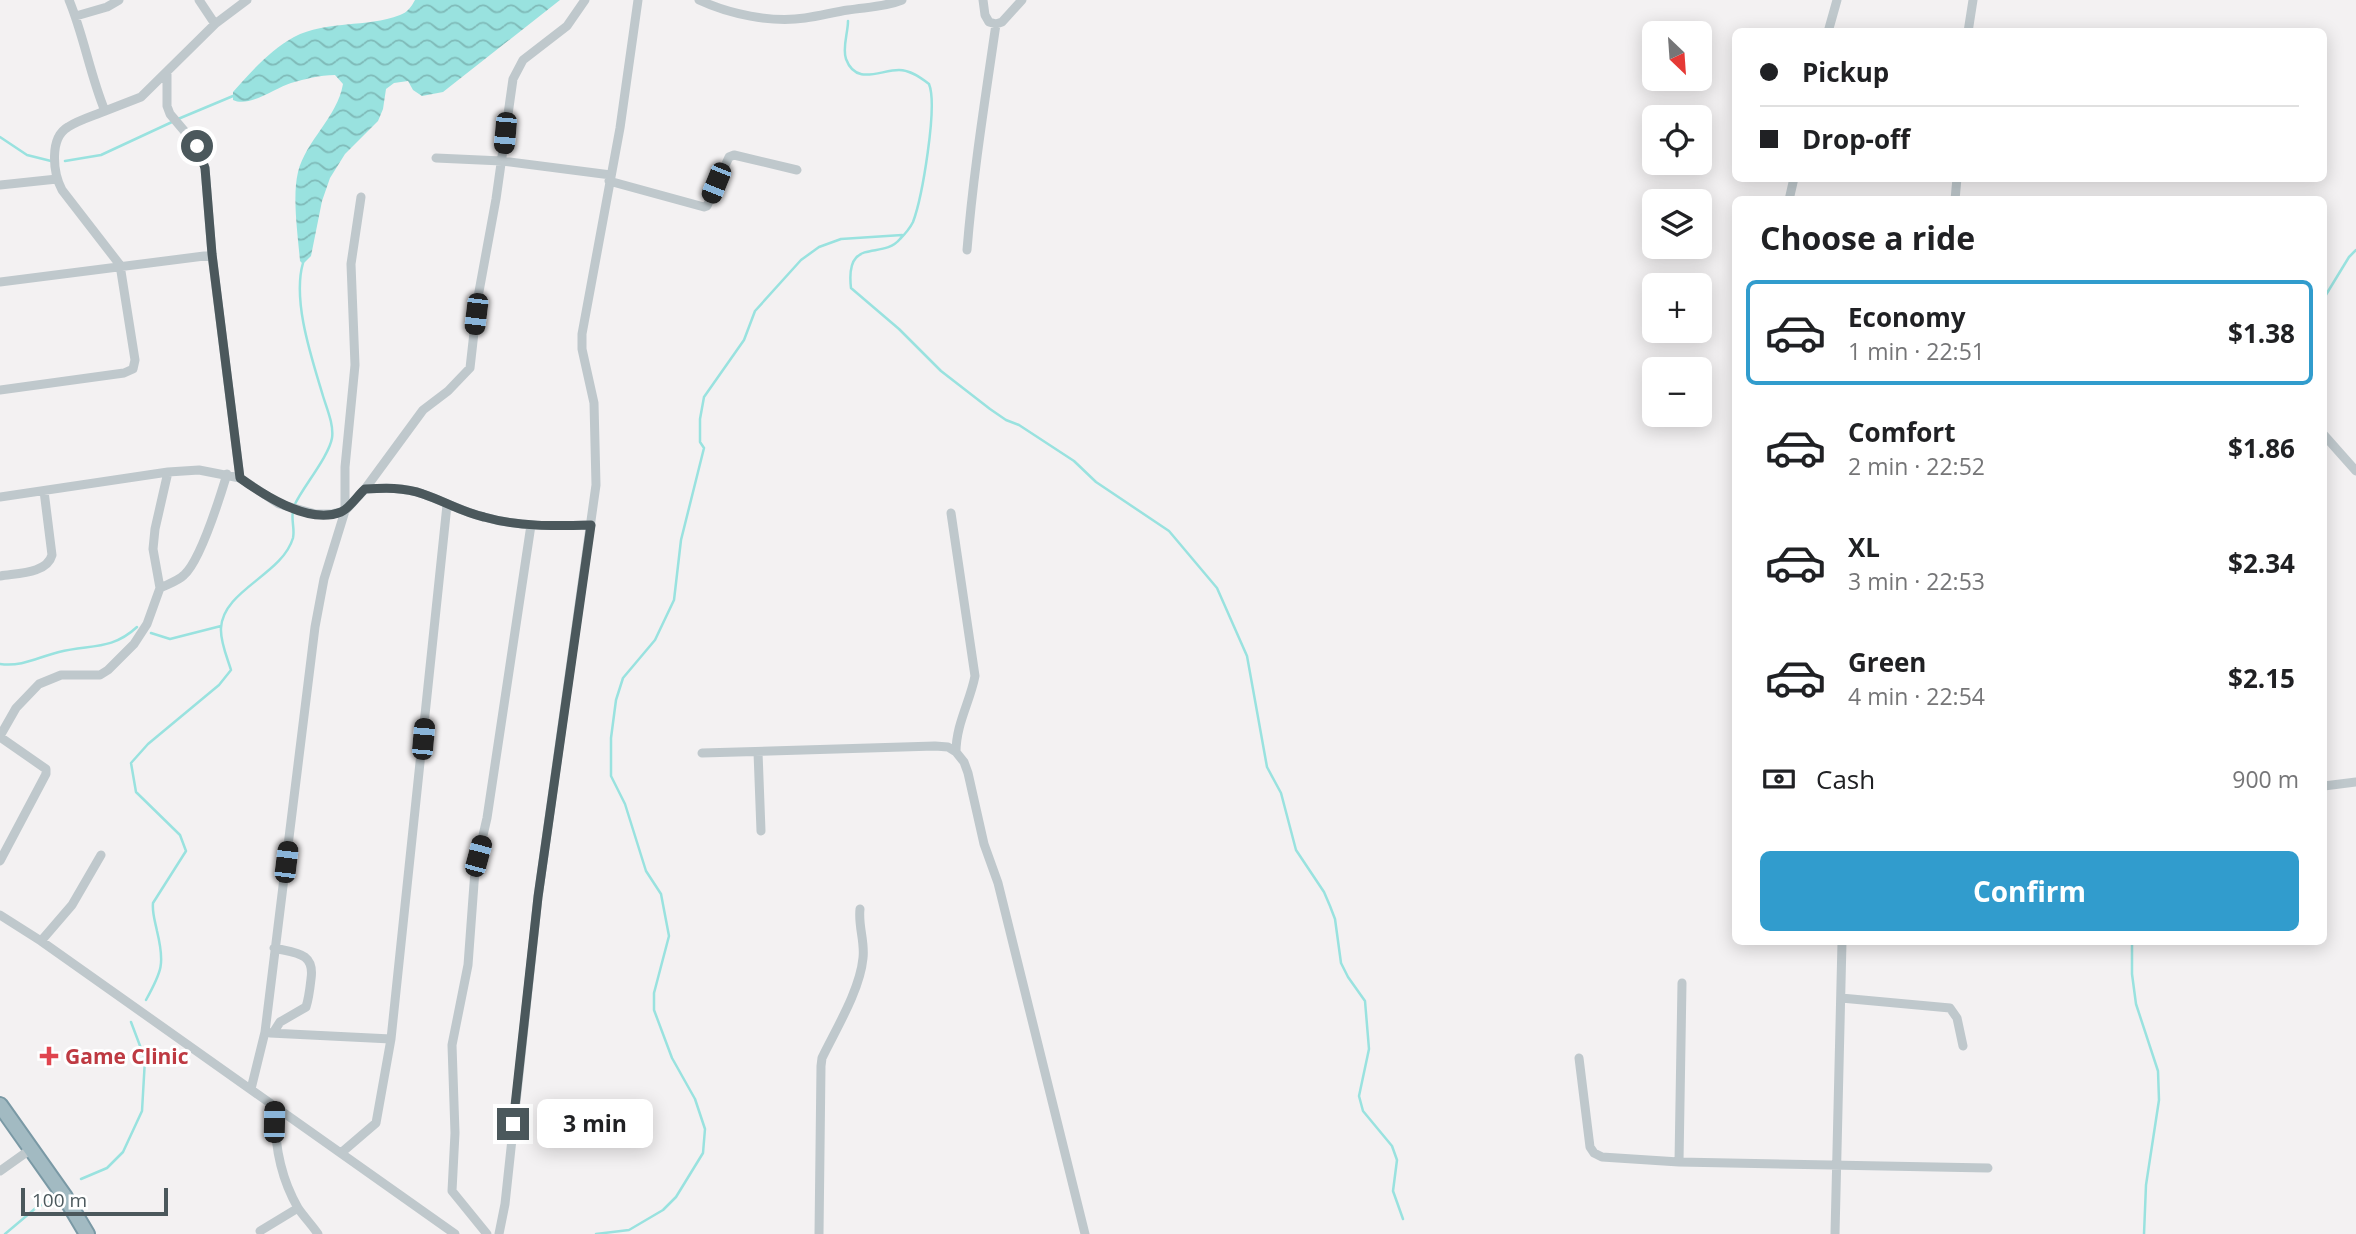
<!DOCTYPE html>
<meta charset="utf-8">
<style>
:root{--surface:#fff;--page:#f6f6f6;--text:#202124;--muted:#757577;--line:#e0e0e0;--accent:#319ccd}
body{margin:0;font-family:"Open Sans",sans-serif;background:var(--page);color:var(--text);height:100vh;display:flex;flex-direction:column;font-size:26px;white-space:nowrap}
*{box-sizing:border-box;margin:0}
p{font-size:23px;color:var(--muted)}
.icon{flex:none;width:38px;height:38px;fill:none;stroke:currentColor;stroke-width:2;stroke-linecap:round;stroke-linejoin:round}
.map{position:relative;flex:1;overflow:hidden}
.details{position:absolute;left:1732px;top:196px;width:595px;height:749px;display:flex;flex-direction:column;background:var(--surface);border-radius:10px;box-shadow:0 4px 18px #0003}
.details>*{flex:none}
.top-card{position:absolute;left:1732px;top:28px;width:595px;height:154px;border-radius:10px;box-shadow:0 4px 18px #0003;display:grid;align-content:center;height:154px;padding:0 28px;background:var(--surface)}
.needle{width:46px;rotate:155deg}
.tools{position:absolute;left:1642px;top:21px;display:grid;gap:14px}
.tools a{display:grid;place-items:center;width:70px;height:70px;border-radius:10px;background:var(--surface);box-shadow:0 4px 18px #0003;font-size:35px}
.scale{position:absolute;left:21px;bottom:18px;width:147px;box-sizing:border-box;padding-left:7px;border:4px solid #4b585c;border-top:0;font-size:19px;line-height:24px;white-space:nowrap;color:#4b585c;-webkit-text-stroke:5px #fff;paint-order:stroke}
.end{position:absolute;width:32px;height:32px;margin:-16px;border:9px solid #4b585c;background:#fff;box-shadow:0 0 0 4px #fff}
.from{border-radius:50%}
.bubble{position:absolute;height:49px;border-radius:10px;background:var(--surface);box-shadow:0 4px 18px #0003;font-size:23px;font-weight:700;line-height:49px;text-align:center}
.car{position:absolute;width:21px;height:42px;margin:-21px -10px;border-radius:9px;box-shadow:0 0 5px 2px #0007;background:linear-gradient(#222 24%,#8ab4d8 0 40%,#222 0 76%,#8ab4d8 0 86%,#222 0)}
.top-card b{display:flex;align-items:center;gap:24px;height:66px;font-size:26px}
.top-card b+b{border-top:2px solid var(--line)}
.top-card i{width:18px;height:18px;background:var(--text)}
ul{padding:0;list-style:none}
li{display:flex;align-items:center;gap:21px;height:105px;margin:0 14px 10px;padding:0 14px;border:4px solid transparent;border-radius:10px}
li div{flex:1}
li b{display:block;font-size:26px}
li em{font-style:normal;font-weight:700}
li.current{border-color:var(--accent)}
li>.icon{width:63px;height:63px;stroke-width:1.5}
h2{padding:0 28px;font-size:32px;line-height:84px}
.pay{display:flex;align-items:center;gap:18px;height:77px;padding:0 28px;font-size:26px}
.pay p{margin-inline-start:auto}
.button{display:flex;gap:14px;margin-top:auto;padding:14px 28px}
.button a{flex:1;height:80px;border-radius:10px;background:var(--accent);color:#fff;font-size:28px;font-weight:700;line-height:80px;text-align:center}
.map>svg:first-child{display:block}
</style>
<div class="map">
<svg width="2356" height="1234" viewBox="0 0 2356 1234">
<defs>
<pattern id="water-waves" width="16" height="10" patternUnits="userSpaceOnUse" patternTransform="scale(1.75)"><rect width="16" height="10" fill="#99e2df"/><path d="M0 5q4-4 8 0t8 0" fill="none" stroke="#7fbab8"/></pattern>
</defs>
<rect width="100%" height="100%" fill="#f3f1f2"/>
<!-- water -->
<path fill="url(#water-waves)" d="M415 0H560L443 92 422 96 413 90 408 81 394 83 386 89 383 109 378 121 345 154 330 178 322 201 311 256 303 264 300 261C298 235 292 197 298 172 306 140 337 118 343 84L335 75C319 75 306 79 291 83 275 88 249 108 233 100V92C251 72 270 50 294 37 327 20 366 28 400 15 408 12 411 7 415 0Z"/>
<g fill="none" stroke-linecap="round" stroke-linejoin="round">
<!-- stream -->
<path stroke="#99e2df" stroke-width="2.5" d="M848 21C848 33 842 48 846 59 856 86 880 70 899 70 910 70 920 77 929 84 938 106 922 198 913 222 910 228 905 234 900 239 882 261 845 235 851 288L899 329 941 371 990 409 1006 420 1019 425 1074 461 1096 482 1169 531 1217 588 1247 656 1267 767 1281 793 1296 850 1324 892 1330 906 1335 919 1341 963 1348 977 1365 1001 1369 1049 1359 1096 1363 1111 1392 1146 1397 1160 1393 1191 1403 1219
M178 119 233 96
M0 137 27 155 51 161
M65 161 101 155 172 122
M2324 298 2349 257 2356 250
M295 504C303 487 329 456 332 438 334 425 327 409 323 396 312 359 292 301 303 263
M151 633 170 639 221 626
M0 664C23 667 38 657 59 652 90 644 111 651 137 627
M2132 942V974L2136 1004 2158 1071 2159 1100 2146 1185 2144 1234
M146 1000C162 971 165 964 157 931 155 921 152 913 153 903L186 851 180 835 136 792 131 763 148 744 219 685 231 670C227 657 220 641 221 628 223 590 282 575 293 538 295 529 291 520 293 511
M81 1179 107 1168 123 1152 142 1111 145 1059 131 1022
M5 1234 37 1207 48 1202
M596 1234 629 1230 663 1210 676 1197 703 1153 705 1129 695 1099 672 1058 654 1010V993L669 936 661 894 646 871 625 804 611 776V738L616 700 623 678 655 640 674 600 681 540 704 448 700 442V419L704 397 744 340 755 311 801 260 819 247 841 239 902 235"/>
<!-- trunk casing -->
<g stroke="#7a99a5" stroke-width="18">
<path id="trunk" d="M0 1105 65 1197 87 1234"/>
</g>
<!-- minor -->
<path stroke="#bfc8cc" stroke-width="9" d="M69 0C84 36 90 75 105 111L141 97 215 24 247 0
M199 0 215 24
M699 0C729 14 771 23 805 18 820 16 834 12 848 10 867 7 885 7 902 0
M983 0 985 15 989 22 996 24 1002 22 1022 0
M76 16 107 7 119 0
M1828 32 1837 0
M1968 32 1973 0
M167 72V106L170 114 197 146 205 168 212 255 240 478
M436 158 502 161 611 175
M609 181 704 207 707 206 729 157 734 155 797 170
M0 185 57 179
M1789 200 1794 178
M1955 200 1957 178
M967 250C973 175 985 100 996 24
M0 282 212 255
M0 390 124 373 133 369 135 360 120 265 62 190C53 173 49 138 68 127 79 120 93 116 105 111
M2324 435 2356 471
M365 489C385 488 404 487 423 494 444 501 462 512 484 517 519 527 555 526 591 525
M0 497 168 472 199 470 240 478 279 504 316 514H332L345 511 365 489 423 410 448 391 470 368 478 297 496 199 513 79 523 60 567 26 585 0
M951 513 975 676C970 702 956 724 956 752
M0 576C16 573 47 574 52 555L44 491
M160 588C168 584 178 581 184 575 201 560 220 497 227 474
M0 736 16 708 39 684 61 675H100L108 670 134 644 147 624 160 588 153 549 155 529 168 472
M0 737 46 769V774L0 861
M758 752 761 831
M702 753 935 746 948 747 956 752 964 762 968 773 984 844 998 883 1085 1234
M2324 786 2356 782
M0 915 41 941 455 1234
M41 941 72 905 101 855
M1682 983 1679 1162 1988 1168
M1841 998 1950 1008 1957 1018 1963 1046
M270 1033 391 1039
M273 1033 280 1022 306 1007C309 998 310 988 311 979 315 952 295 953 274 948
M1579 1058 1590 1147 1594 1153 1602 1157 1679 1162
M251 1089 265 1032 315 627 324 579 345 511V467L355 365 351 264 361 197
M275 1107C274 1142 280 1177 298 1208 304 1217 312 1225 318 1234
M341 1153 376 1123 391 1039 447 505
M0 1171 31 1149
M260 1231 298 1208
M487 1234 452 1191 455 1133 452 1045 468 965 475 870 487 818 531 525
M499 1234 505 1204 538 897 596 485 594 403 582 349V334L620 128 638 0
M819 1234 821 1066 822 1058C836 1029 860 990 863 958 865 941 858 926 860 909
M1835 1234 1842 942"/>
<!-- trunk -->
<use href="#trunk" stroke="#a2bac2" stroke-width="14"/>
</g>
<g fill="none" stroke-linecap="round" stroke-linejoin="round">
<!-- route -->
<path stroke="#4b585c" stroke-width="9" d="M197 146 205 168 212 254 240 478C265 496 309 525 341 512 349 509 358 495 365 489 384 488 404 487 423 494 444 501 462 512 484 517 519 527 555 526 591 525L538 897 513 1124"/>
</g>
<!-- markers -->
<path fill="#e0444e" stroke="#fff" stroke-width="2.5" d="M45.5 1045.5h7v7h7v7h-7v7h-7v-7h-7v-7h7z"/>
<g text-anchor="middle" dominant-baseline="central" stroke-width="6" stroke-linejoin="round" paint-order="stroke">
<!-- health labels -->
<g font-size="21" font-weight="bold" fill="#be3a42" stroke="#fff" text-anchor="start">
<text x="65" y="1056">Game Clinic</text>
</g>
</g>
</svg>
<div class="tools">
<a><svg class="needle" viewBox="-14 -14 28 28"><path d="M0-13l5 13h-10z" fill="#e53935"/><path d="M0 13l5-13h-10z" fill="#757577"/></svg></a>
<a><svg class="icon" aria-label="locate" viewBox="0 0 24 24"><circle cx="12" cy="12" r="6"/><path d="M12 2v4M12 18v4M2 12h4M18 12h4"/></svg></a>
<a><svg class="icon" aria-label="layers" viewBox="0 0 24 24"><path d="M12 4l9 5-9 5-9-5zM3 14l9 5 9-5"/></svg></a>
<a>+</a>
<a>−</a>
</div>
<div class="scale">100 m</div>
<i class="end from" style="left:197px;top:146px"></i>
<i class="end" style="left:513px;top:1124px"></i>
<div class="bubble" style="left:537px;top:1099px;width:116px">3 min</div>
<i class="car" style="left:505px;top:133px;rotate:185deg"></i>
<i class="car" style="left:716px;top:183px;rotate:202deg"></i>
<i class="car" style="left:476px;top:314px;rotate:187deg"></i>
<i class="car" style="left:423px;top:739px;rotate:5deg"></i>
<i class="car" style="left:478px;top:856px;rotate:15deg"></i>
<i class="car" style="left:286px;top:862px;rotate:7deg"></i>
<i class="car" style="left:274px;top:1122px;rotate:1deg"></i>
<div class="top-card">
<b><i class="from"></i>Pickup</b>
<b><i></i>Drop-off</b>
</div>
<section class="details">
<h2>Choose a ride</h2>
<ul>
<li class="current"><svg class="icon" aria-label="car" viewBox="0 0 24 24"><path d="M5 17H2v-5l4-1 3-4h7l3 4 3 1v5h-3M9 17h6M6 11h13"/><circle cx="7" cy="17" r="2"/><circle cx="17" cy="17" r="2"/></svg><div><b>Economy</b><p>1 min · 22:51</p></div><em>$1.38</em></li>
<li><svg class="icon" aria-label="car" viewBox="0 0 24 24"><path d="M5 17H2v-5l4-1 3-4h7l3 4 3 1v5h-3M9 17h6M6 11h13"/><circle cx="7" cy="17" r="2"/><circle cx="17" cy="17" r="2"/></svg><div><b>Comfort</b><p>2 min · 22:52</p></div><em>$1.86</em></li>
<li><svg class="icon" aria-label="car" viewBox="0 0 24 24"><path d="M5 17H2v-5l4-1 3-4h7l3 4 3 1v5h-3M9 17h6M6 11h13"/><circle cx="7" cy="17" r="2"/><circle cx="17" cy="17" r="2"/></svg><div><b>XL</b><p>3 min · 22:53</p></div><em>$2.34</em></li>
<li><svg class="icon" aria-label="car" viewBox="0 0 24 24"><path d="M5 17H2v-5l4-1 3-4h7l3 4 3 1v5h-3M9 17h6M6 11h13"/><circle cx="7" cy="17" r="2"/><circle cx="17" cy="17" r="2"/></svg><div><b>Green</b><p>4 min · 22:54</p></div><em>$2.15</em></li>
</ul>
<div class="pay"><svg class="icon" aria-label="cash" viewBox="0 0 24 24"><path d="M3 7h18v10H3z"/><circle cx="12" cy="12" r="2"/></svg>Cash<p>900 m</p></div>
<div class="button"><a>Confirm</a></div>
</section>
</div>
